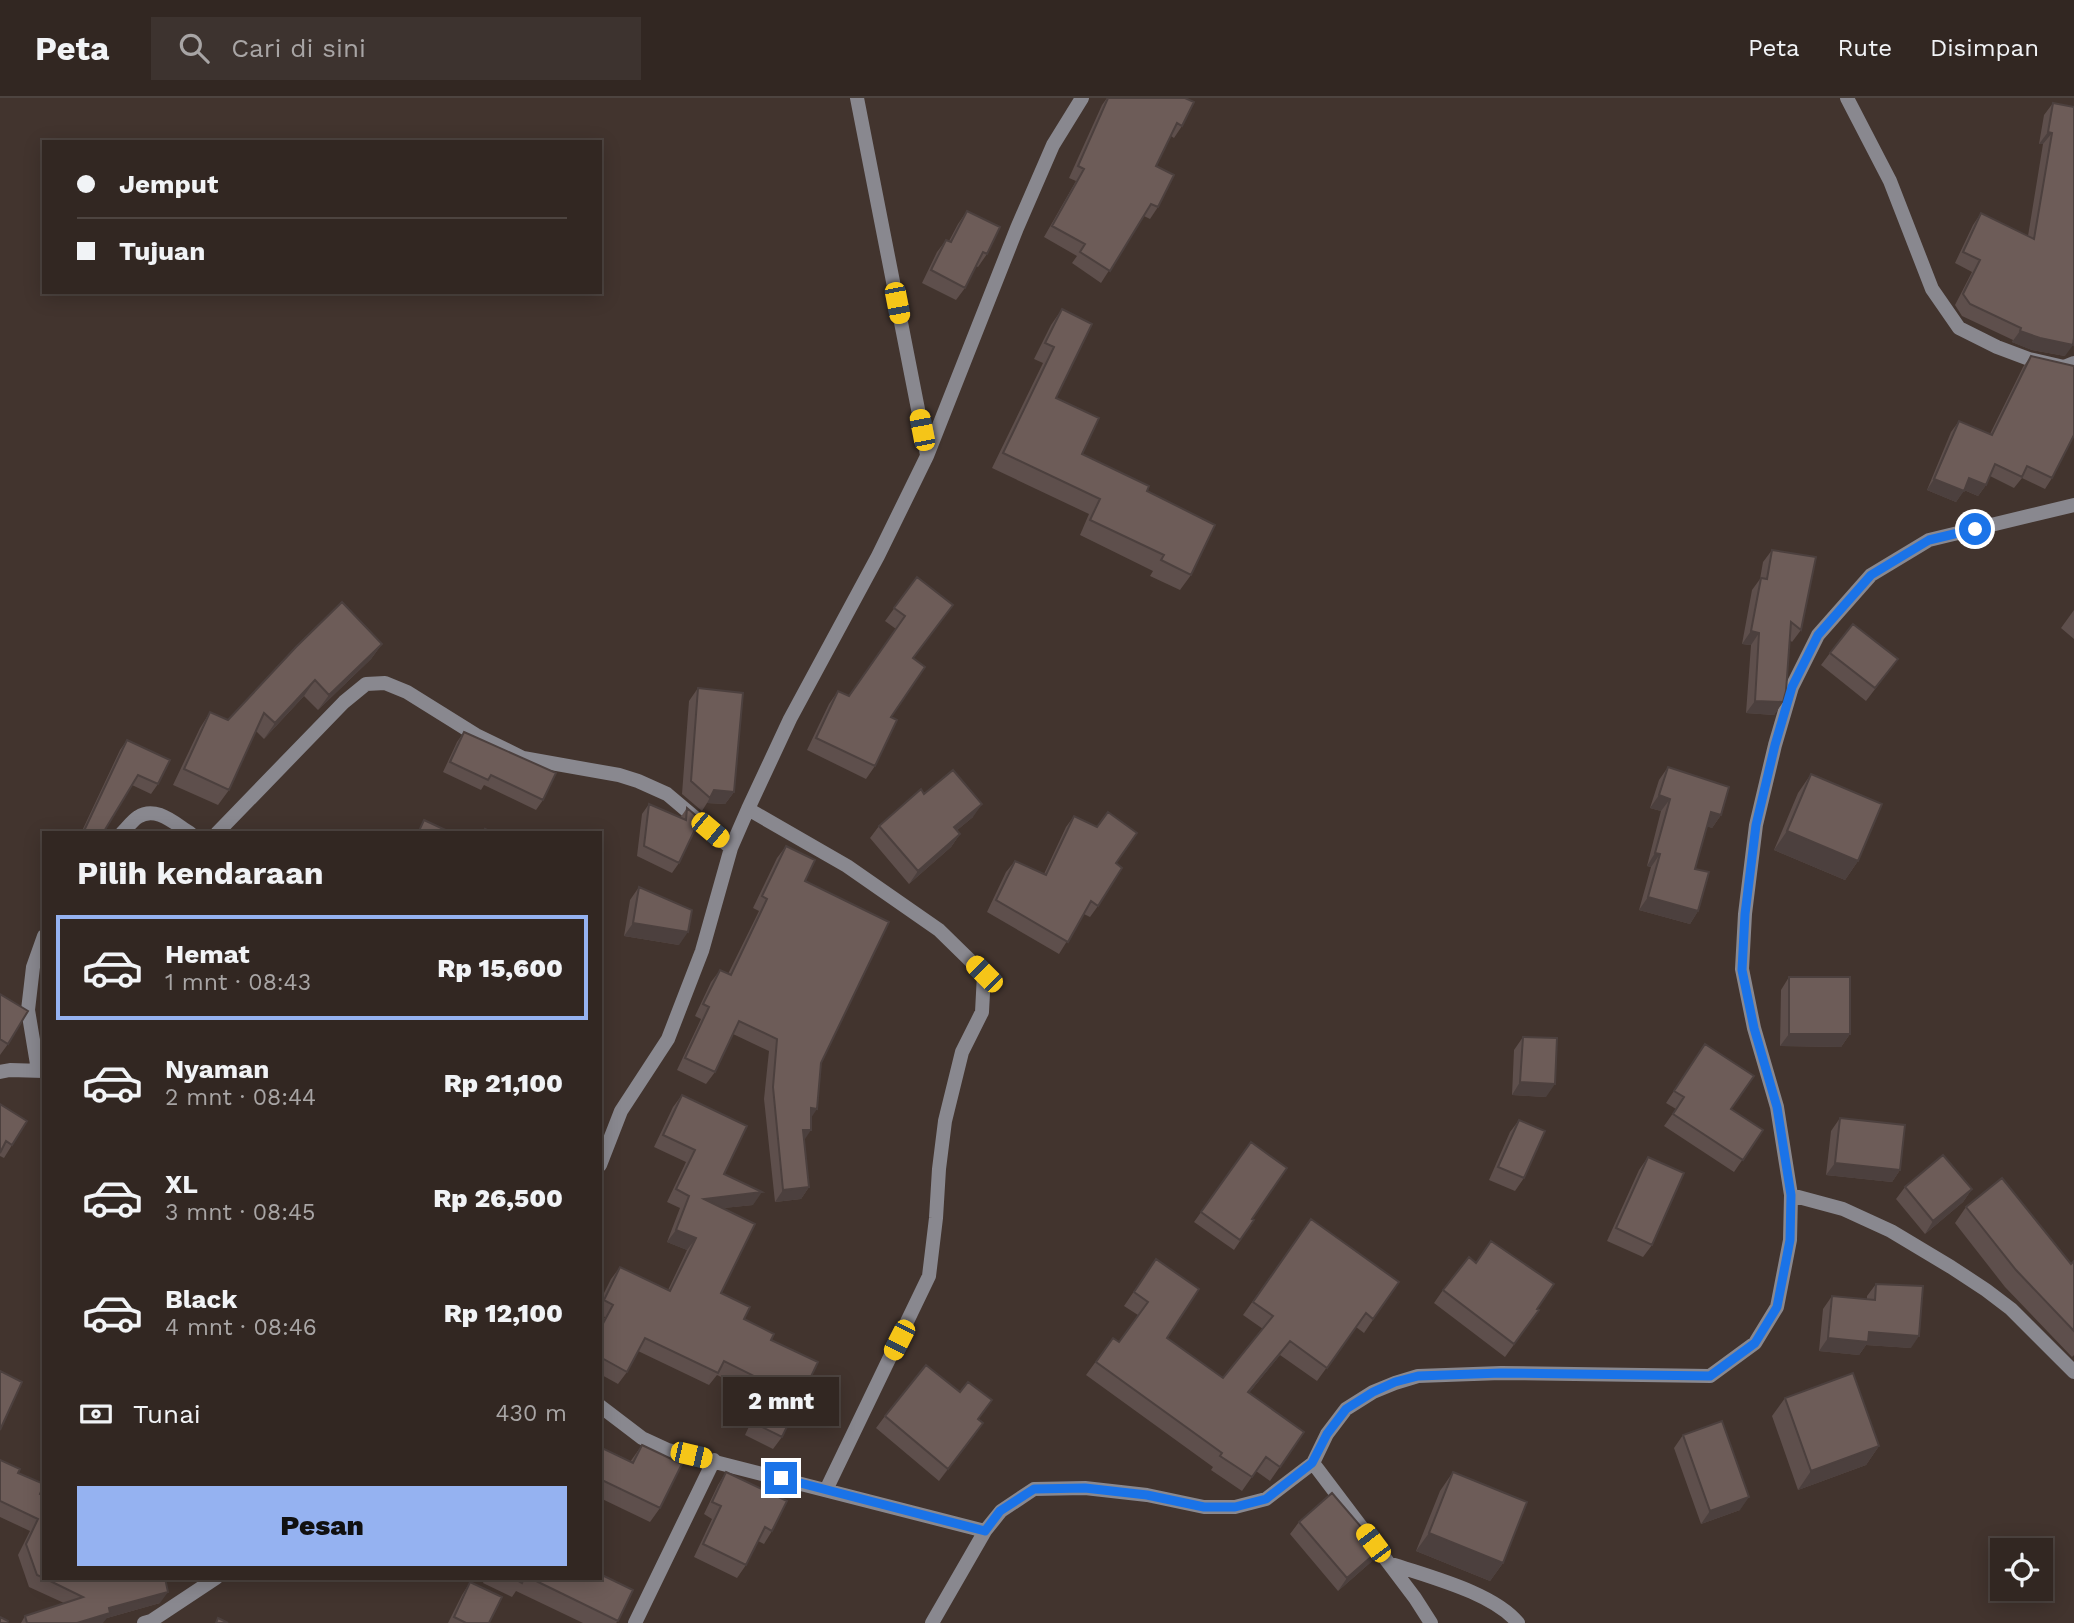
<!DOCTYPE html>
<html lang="id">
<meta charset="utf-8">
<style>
:root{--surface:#322722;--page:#3d332f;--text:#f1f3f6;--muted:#a8a5a5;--line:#4d4440;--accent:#95b2f1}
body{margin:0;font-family:"Work Sans",sans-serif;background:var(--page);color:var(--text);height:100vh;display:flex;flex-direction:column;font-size:26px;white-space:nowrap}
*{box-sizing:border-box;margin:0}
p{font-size:23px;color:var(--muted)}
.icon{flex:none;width:38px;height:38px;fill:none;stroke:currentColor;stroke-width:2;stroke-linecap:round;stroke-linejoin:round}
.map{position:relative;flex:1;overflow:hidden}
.side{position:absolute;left:42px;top:733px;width:560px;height:749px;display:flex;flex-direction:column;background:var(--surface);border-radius:0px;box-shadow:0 4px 18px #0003,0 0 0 2px var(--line)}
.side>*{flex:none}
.top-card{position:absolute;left:42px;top:42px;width:560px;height:154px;border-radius:0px;box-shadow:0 4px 18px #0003,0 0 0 2px var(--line);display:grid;align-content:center;height:154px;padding:0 35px;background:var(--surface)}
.tools{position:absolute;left:1990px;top:1440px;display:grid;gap:14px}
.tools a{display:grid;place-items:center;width:63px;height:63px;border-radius:0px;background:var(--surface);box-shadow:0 4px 18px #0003,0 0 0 2px var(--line);font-size:35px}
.end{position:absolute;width:32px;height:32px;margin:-16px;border:9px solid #1a73e8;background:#fff;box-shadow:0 0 0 4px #fff}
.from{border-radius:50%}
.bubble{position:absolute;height:49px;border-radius:0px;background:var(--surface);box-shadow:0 4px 18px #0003,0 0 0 2px var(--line);font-size:23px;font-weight:800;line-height:49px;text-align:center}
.car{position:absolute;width:21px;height:42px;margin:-21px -10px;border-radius:9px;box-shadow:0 0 5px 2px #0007;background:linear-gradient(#f5c518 24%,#345 0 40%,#f5c518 0 76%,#345 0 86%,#f5c518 0)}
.top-card b{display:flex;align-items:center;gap:24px;height:66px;font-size:26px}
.top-card b+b{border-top:2px solid var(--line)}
.top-card i{width:18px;height:18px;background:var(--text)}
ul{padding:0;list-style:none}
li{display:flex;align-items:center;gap:21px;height:105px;margin:0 14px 10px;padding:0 21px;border:4px solid transparent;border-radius:0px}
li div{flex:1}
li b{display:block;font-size:26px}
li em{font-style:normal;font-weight:800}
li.on{border-color:var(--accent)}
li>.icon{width:63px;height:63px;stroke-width:1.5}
h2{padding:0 35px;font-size:32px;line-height:84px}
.pay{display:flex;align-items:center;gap:18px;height:77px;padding:0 35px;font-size:26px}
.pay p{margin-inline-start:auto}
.action{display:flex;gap:14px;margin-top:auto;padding:14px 35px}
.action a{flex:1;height:80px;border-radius:0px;background:var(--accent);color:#111;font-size:28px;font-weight:800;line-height:80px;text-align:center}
header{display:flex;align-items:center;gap:42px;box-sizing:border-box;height:98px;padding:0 35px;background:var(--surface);border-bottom:2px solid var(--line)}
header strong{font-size:33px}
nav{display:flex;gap:38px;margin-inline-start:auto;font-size:24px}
.search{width:490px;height:63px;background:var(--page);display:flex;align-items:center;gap:18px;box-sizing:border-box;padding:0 24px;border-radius:0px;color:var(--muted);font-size:26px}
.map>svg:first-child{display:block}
</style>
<header>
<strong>Peta</strong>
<div class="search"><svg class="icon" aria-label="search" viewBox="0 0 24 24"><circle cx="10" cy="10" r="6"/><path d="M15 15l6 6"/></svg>Cari di sini</div>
<nav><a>Peta</a><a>Rute</a><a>Disimpan</a></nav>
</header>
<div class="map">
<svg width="2074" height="1525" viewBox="0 0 2074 1525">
<rect width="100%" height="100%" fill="#42342e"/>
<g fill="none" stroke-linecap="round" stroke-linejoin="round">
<!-- street -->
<path stroke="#89888f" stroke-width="14" d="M857 0 927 357
M1847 0 1890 83 1932 191 1959 230 1997 249 2029 261 2064 269 2074 265
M748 711 847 768 939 832 984 876 982 914 962 954 945 1023 939 1071 936 1120 929 1178 826 1392
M122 735C127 730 133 722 138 719 156 707 175 726 190 735
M217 735 344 604 366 586 385 585 407 594 476 637 523 660 619 677 638 683 667 696 731 750
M38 972 28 912 33 869 44 838
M0 974 10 972 44 973
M600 1067 621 1013 668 941 702 853 731 750 748 711 790 621 878 458 927 358 1017 130 1053 47 1082 0
M1791 1097 1843 1111 1891 1133 1951 1169 1986 1192 2011 1211 2074 1274
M600 1308 642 1340 668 1352 985 1433
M1313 1365 1415 1500 1431 1525
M1389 1465C1426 1478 1493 1494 1518 1525
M144 1525 151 1523 216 1480
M635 1525 714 1362
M932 1525 985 1433 1001 1413 1034 1391 1085 1390 1147 1397 1204 1409H1235L1266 1401 1313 1365 1327 1336 1346 1311 1373 1294 1395 1285 1418 1278 1501 1275 1710 1278 1755 1245 1777 1209 1790 1142 1791 1097 1777 1009 1754 930 1742 871 1745 816 1756 727 1775 647 1792 589 1818 537 1871 477 1929 442 2074 407"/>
</g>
<!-- wall -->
<path fill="#5e4f4c" d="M1107 0H1185L1182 28 1174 40 1171 38 1156 68 1158 109 1150 121 1144 118 1101 185 1072 165 1077 158 1044 139 1076 83 1069 80 1102 7Z
M2053 5 2065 258 2032 252 2012 244 2013 242 1962 218 1955 207 1972 174 1955 165 1973 127 1981 115 2028 138 2043 46H2039L2044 17Z
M967 113 987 156 978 169 976 168 965 190 956 202 922 185 937 154 946 142 949 143 958 126Z
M1062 211 1056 300 1082 356 1147 393 1191 477 1180 492 1150 478 1153 473 1080 437 1089 416 992 370 1043 265 1034 261 1051 227Z
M2031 258 2074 268V338L2052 380 2045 391 2022 380 2014 390 1990 378 1986 387 1978 398 1964 392 1956 404 1927 392 1951 334 1959 323 1990 336 2023 269Z
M1772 452 1801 532 1792 544 1790 542 1783 604 1774 617 1746 615 1751 547 1742 546 1752 492 1760 481 1763 464Z
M917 479 944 519 913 560 891 619 875 668 866 681 807 652 829 606 838 593 849 598 896 531 885 523Z
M2074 512V541L2061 530Z
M382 546 371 561 318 612 304 598 264 641 256 633 229 692 218 707 173 687 200 630 210 614 228 622Z
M1830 555 1898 561 1866 603 1821 567Z
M698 590 734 694 725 706 707 705 702 713 682 696 689 603Z
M464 634 543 702 536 712 484 687 481 692 443 674 457 644Z
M127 642 158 686 151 696 132 687 103 735H81L120 652Z
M1668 669 1721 717 1712 730 1707 728 1695 771 1698 813 1690 826 1639 812 1651 769 1647 768 1661 713 1650 710 1659 682Z
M1811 676 1858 763 1845 782 1774 752 1798 695Z
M924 696 973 719 956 733 960 736 951 749 909 786 870 740 879 728Z
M649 706 680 720 687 710 700 721 679 765 672 775 637 758 642 716Z
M1074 718 1116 765 1098 808 1090 819 1084 816 1059 856 987 814 1006 774 1015 763 1044 776 1066 729Z
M786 748 805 783 821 965 811 1019 804 1042 809 1089 801 1101 775 1104 764 1001 769 953 733 936 715 974 706 986 677 972 701 921 695 918 711 884 720 872 728 876 759 813 753 810 777 760Z
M639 789 679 847 624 838 630 802Z
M1789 879 1850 936 1841 949 1780 948 1781 892Z
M0 896 8 946 0 957Z
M44 923V938L42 937 40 928Z
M1523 939 1546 999 1512 997 1514 952Z
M1705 946 1731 1011 1763 1032 1734 1074 1664 1028 1676 1011 1666 1005Z
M682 997 724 1076 753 1107 723 1110 721 1195 744 1221 771 1242 782 1339 773 1351 745 1337 763 1299 717 1277 709 1287 638 1253 627 1274 618 1286 600 1276V1227L605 1219 600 1217V1203L611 1181 620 1169 668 1192 687 1152 667 1144 680 1110 667 1104 686 1064 654 1049 673 1009Z
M0 1006 12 1047 4 1060 0 1058Z
M1840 1020 1900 1072 1892 1084 1826 1077 1831 1033Z
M1519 1022 1524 1080 1515 1093 1489 1082 1510 1034Z
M1251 1044 1252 1121 1254 1122 1234 1152 1194 1124Z
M1648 1059 1652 1147 1643 1159 1607 1143 1639 1072Z
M1905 1089 1972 1091 1963 1104 1925 1136 1896 1101Z
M1966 1109 2071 1166 2074 1163V1257L2072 1259 2005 1189 1955 1125Z
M1311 1121 1399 1184 1364 1235 1356 1229 1317 1283 1280 1257 1249 1295 1304 1334 1270 1383 1256 1373 1242 1393 1211 1372 1213 1369 1086 1277 1113 1240 1119 1244 1138 1217 1124 1208 1156 1161 1167 1240 1223 1280 1263 1231 1243 1217Z
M1876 1186 1911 1250 1866 1247 1859 1257 1819 1253 1823 1211 1832 1198 1867 1201V1198Z
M1443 1192 1539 1212 1505 1259 1434 1205Z
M1785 1300 1879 1348 1866 1367 1798 1392 1772 1318Z
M885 1318 979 1321 983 1325 939 1383 876 1330Z
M1683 1337 1740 1412 1701 1426 1674 1350Z
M642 1347 660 1410 650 1424 600 1400V1349L630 1364Z
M0 1362 18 1375 40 1396 160 1505 107 1520 64 1505 29 1489 18 1457 30 1433 0 1419Z
M726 1374 772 1433 764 1446 758 1443 746 1467 737 1480 694 1459 712 1421 704 1416 718 1387Z
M1453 1374 1503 1465 1490 1483 1416 1453 1440 1393Z
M1299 1424 1380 1451 1371 1464 1338 1493 1290 1436Z
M485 1480H600L618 1523 616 1525H583L516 1493 512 1499 483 1485Z
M470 1484 489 1525H448L462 1497Z
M25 1518 27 1525H21Z"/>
<!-- shaded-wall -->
<path fill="#4c403e" d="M2048 34 2052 35 2043 46H2039Z
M2020 233 2073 247 2065 258 2032 252 2012 244Z
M1969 380 1986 387 1978 398 1962 391Z
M1934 381 1964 393 1956 404 1927 392Z
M1751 533 1759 535 1751 547 1742 546Z
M382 546 371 561 318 612 329 597Z
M315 582 304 598 264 641 275 625Z
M1755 603 1783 604 1774 617 1746 615Z
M714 692 734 694 725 706 707 705Z
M1659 697 1670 701 1661 713 1650 710Z
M982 706 973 719 945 742 954 729Z
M1711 714 1721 717 1712 730 1702 727Z
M1787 733 1858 763 1845 782 1774 752Z
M960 736 951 749 909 786 918 773Z
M1655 755 1660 756 1651 769 1647 768Z
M1648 799 1698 813 1690 826 1639 812Z
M633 825 688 834 679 847 624 838Z
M1789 936H1850L1841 949 1780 948Z
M1520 984 1555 986 1546 999 1512 997Z
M811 1010 817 1011 809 1023Z
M803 1032H811L803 1044Z
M1835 1065 1900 1072 1892 1084 1826 1077Z
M809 1089 801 1101 775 1104 783 1092Z
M1972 1091 1963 1104 1925 1136 1933 1123Z
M762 1094 753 1107 695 1113 704 1101Z
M676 1132 696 1140 687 1152 667 1144Z
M1869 1234 1919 1238 1911 1250 1866 1247 1859 1257 1819 1253 1828 1240Z
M1290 1243 1280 1257 1238 1308 1248 1294Z
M983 1325 975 1337 939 1383 948 1371Z
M1879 1348 1866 1367 1798 1392 1811 1373Z
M1749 1399 1740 1412 1701 1426 1710 1413Z
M1429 1435 1503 1465 1490 1483 1416 1453Z
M1380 1451 1371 1464 1338 1493 1347 1480Z
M168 1494 160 1505 107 1520 103 1525H77L109 1510Z"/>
<!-- building -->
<path fill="#6d5c58" stroke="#4c403e" stroke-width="2" d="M1108 0H1185L1194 4 1182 28 1177 25 1156 68 1174 77 1158 109 1151 106 1110 173 1080 154 1085 146 1052 128 1084 71 1078 68Z
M2053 5 2074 9V240L2073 247 2040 240 2020 233 2021 230 1970 206 1963 196 1980 162 1963 154 1981 115 2034 141 2052 35 2048 34Z
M967 113 1000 129 987 156 983 154 965 190 931 172 946 142 951 144Z
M1062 211 1092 226 1056 300 1099 320 1082 356 1149 388 1147 393 1215 427 1191 477 1161 462 1164 457 1090 422 1100 401 1003 355 1054 249 1045 245Z
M2031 258 2074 268V337L2052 380 2027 368 2022 379 1995 366 1986 387 1969 380 1964 393 1934 381 1959 323 1992 337Z
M1772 452 1816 459 1801 532 1791 524 1786 593 1783 604 1755 603 1759 535 1751 533 1761 480 1767 481Z
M917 479 953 507 913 560 925 569 891 619 897 622 875 668 816 640 838 593 849 598 905 518 894 510Z
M342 504 382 546 329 597 315 582 275 625 264 615 229 692 184 671 210 614 228 622 296 549Z
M1853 526 1898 561 1875 590 1830 555Z
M698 590 743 595 734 694 714 692 710 700 691 683Z
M464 634 556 675 543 702 491 677 488 682 450 664Z
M127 642 170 662 158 686 138 677 103 735H83Z
M1668 669 1729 689 1721 717 1711 714 1695 771 1709 774 1698 813 1648 799 1660 756 1655 755 1670 701 1659 697Z
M953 672 982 706 954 729 960 736 918 773 879 728 921 691 924 696Z
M1811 676 1882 706 1858 763 1787 733Z
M649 706 686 722 687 710 700 721 679 765 644 748Z
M1108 714 1137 735 1116 765 1122 770 1098 808 1091 803 1068 844 996 802 1015 763 1046 777 1074 718 1097 729Z
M424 722 452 735H418Z
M485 731 494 735H484Z
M786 748 815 762 805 783 889 824 821 965 817 1011 811 1010V1032H803L809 1089 783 1092 773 989 777 941 739 923 715 974 685 960 709 909 703 906 720 872 731 877 767 801 762 798Z
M639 789 692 812 688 834 633 825Z
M1789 879H1850V936H1789Z
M0 896 28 913 8 946 0 941Z
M1523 939 1557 940 1555 986 1520 984Z
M1705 946 1754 978 1731 1011 1763 1032 1743 1062 1673 1016 1684 999 1674 993Z
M682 997 747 1028 724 1076 762 1094 704 1101 755 1126 721 1195 750 1209 744 1221 774 1236 771 1242 818 1264 782 1339 754 1325 772 1287 724 1263 718 1275 645 1240 627 1274 600 1259V1231L613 1207 604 1202 620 1169 670 1193 696 1140 676 1132 689 1098 676 1091 695 1052 663 1037Z
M0 1006 27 1023 12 1047 6 1043 0 1055Z
M1840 1020 1905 1027 1900 1072 1835 1065Z
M1519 1022 1545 1033 1524 1080 1498 1069Z
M1251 1044 1287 1070 1252 1121 1254 1122 1240 1142 1201 1114Z
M1943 1057 1972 1091 1933 1123 1905 1089Z
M1648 1059 1684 1075 1652 1147 1616 1130Z
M2002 1080 2071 1166 2074 1163V1233L2016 1172 1966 1109Z
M1311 1121 1399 1184 1373 1221 1366 1215 1327 1270 1290 1243 1248 1294 1304 1334 1280 1369 1266 1359 1252 1379 1220 1358 1222 1355 1096 1264 1113 1240 1119 1244 1148 1204 1134 1194 1156 1161 1199 1191 1167 1240 1223 1280 1273 1218 1253 1204Z
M1491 1143 1554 1186 1537 1211 1539 1212 1514 1246 1443 1192 1469 1159 1476 1165Z
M1876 1186 1923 1188 1919 1238 1869 1234 1868 1244 1828 1240 1832 1198 1875 1202Z
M926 1267 960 1294 968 1284 992 1302 978 1321 983 1325 948 1371 885 1318Z
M0 1273 22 1284 0 1332Z
M1853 1275 1879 1348 1811 1373 1785 1300Z
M1722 1323 1749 1399 1710 1413 1683 1337Z
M642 1347 682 1366 660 1410 602 1382 600 1386V1349L633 1365Z
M0 1362 20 1371 18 1375 44 1386 40 1396 44 1398V1480L37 1477 26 1446 38 1421 0 1403Z
M726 1374 787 1403 772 1433 765 1429 746 1467 703 1446 721 1408 712 1404Z
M1453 1374 1527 1404 1503 1465 1429 1435Z
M1332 1395 1380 1451 1347 1480 1299 1424Z
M600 1476 633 1492 618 1523 530 1480H600Z
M44 1480H165L168 1494 109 1510 110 1515 77 1525H27L25 1518 83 1499Z
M513 1480H524L522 1485Z
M470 1484 502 1499 489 1525H466L454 1519Z
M0 1519 8 1523 7 1525H0Z
M218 1520 228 1525H216Z"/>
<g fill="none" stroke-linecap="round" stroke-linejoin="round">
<!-- route -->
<path stroke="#1a73e8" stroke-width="9" d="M781 1380 985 1433 1000 1413 1034 1391 1085 1390 1147 1397 1204 1409H1235L1266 1401 1312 1365 1327 1336 1346 1311 1373 1294 1395 1284 1418 1278 1501 1275 1710 1278 1755 1245 1777 1209 1790 1142 1791 1097 1777 1009 1754 930 1742 872 1745 816 1756 727 1775 647 1792 589 1818 537 1871 477 1929 442 1975 431"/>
</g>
</svg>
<div class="tools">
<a><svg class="icon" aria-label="locate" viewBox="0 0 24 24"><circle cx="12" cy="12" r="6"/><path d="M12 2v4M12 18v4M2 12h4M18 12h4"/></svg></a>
</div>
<i class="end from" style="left:1975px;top:431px"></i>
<i class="end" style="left:781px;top:1380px"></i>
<div class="bubble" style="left:723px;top:1279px;width:116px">2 mnt</div>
<i class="car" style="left:897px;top:205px;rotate:169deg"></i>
<i class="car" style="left:922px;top:332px;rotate:349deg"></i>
<i class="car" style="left:710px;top:732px;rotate:130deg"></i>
<i class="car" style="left:984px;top:876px;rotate:315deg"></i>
<i class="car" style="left:899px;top:1242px;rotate:207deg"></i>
<i class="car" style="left:691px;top:1357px;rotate:103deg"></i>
<i class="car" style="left:1373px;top:1445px;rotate:323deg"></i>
<div class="top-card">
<b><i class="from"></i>Jemput</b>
<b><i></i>Tujuan</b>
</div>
<section class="side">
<h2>Pilih kendaraan</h2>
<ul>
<li class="on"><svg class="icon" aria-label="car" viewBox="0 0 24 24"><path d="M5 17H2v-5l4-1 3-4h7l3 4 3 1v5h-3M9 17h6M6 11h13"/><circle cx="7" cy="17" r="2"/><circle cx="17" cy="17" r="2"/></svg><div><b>Hemat</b><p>1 mnt · 08:43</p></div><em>Rp 15,600</em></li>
<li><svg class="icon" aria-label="car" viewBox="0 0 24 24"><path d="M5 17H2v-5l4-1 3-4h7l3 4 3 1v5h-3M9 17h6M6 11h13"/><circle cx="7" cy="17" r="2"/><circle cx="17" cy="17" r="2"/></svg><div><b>Nyaman</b><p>2 mnt · 08:44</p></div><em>Rp 21,100</em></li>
<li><svg class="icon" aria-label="car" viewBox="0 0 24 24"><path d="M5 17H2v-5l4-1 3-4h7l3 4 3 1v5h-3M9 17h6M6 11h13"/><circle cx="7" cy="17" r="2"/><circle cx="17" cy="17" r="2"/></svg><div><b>XL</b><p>3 mnt · 08:45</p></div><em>Rp 26,500</em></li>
<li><svg class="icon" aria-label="car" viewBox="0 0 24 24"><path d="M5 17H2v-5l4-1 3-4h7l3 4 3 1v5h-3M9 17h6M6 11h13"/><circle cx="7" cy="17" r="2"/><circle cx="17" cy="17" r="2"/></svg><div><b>Black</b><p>4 mnt · 08:46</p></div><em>Rp 12,100</em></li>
</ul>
<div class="pay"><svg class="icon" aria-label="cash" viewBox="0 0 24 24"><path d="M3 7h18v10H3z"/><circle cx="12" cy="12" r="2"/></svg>Tunai<p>430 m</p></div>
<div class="action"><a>Pesan</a></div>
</section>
</div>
